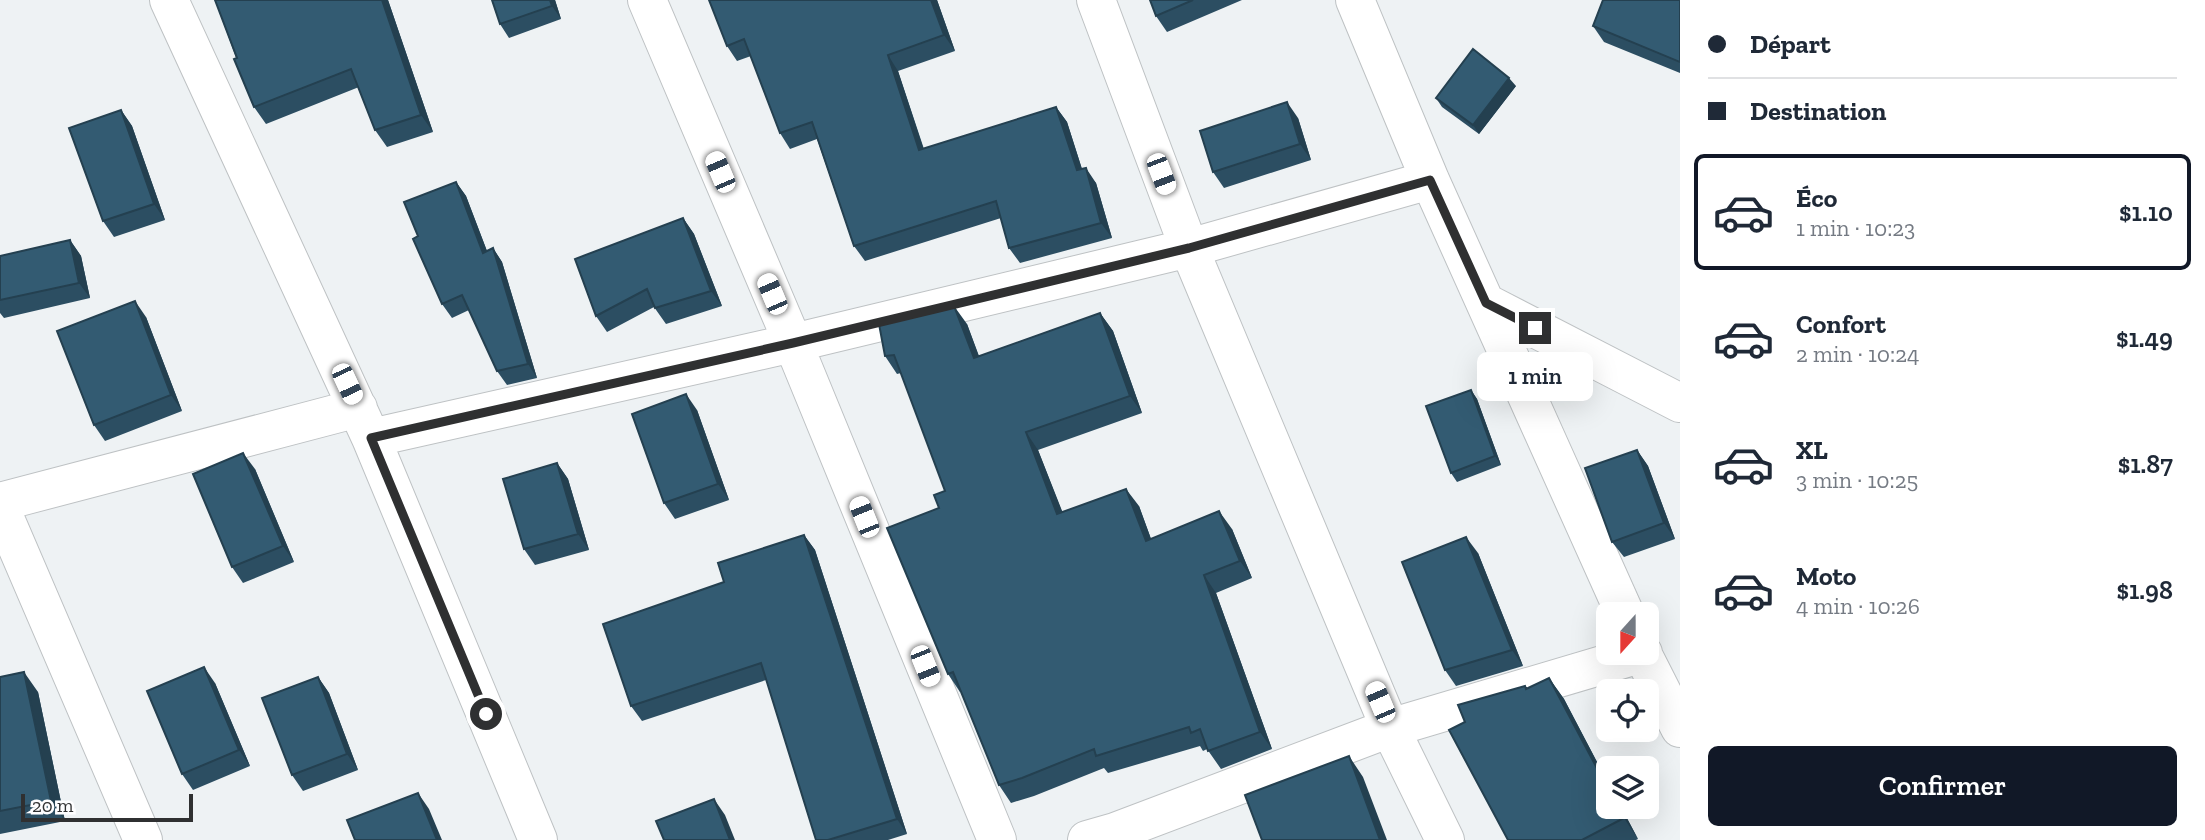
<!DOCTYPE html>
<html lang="fr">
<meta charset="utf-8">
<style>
:root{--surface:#fff;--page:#f2f2f3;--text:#1f2937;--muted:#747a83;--line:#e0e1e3;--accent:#111827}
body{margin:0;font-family:"Zilla Slab",serif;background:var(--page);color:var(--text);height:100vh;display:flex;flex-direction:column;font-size:26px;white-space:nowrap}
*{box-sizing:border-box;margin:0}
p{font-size:23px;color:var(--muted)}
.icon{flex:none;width:38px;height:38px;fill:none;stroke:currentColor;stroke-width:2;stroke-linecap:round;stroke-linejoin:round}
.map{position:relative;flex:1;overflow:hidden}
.details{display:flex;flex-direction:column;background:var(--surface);width:525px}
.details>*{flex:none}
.top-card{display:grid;align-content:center;height:154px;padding:0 28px;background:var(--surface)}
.needle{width:46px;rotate:201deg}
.fabs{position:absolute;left:1596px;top:602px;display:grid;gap:14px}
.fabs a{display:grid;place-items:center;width:63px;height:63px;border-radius:10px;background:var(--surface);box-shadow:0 7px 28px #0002;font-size:35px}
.scale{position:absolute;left:21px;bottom:18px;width:172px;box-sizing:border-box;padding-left:7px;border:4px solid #2f3031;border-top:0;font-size:19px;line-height:24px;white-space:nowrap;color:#2f3031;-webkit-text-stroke:5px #fefeff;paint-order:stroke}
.end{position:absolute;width:32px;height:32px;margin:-16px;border:9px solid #2f3031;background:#fff;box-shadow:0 0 0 4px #fff}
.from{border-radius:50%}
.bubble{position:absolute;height:49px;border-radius:10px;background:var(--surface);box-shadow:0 7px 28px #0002;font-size:23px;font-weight:600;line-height:49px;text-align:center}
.car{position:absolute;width:21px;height:42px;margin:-21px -10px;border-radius:9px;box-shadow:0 0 5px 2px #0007;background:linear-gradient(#fff 24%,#345 0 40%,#fff 0 76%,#345 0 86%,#fff 0)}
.top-card b{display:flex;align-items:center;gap:24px;height:66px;font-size:26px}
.top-card b+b{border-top:2px solid var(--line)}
.top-card i{width:18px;height:18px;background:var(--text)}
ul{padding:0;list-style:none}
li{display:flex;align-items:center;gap:21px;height:116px;margin:0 14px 10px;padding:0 14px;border:4px solid transparent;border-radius:10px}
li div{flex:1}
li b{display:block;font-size:26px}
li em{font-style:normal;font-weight:600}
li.on{border-color:var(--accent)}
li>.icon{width:63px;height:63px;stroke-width:1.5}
.cta{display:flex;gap:14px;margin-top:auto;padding:14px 28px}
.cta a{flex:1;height:80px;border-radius:10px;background:var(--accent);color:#fff;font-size:28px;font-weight:600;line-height:80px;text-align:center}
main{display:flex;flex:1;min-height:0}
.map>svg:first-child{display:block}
</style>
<main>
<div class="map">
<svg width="1680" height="840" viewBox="0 0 1680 840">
<rect width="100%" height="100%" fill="#eef2f4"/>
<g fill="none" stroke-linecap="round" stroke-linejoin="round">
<!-- minor casing -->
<g stroke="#bec2c4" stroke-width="40">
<path id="minor" d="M169 0 371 438 538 840
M647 0 793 343 997 840
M1096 0 1189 248 1390 728 1445 840
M1355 0 1430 180 1625 614
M1486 303 1680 403
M371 438 793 343 1189 248 1430 180
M0 502 358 408
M0 507 143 840
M1642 653 1680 728
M1087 840 1115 832 1390 728 1643 653"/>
</g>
<!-- minor -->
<use href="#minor" stroke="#fff" stroke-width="38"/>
</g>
<!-- wall -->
<path fill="#2c4e62" d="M215 0H388L433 132 387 147 375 130 359 87 266 124 254 107Z
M555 0 561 19 509 38 500 24Z
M709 0H937L955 51 898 71 924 149 1056 107 1067 122 1082 169 1096 183 1112 238 1020 263 1009 248 1001 218 865 261 854 246 817 139 790 149 780 133 751 56 737 61 727 46Z
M1150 0H1242L1167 32 1156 16Z
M1680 0V73L1604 42 1593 26Z
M1516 86 1479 134 1442 107 1436 98Z
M121 110 132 126 165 220 114 237 103 221Z
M1298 118 1311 160 1224 188 1213 172Z
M456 182 466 196 487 251 493 248 502 262 537 378 507 385 497 371 469 310 452 318 442 304 418 236Z
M683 218 694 234 722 306 666 324 654 307 607 332 596 316Z
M70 240 81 256 90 298 4 318 0 313V256Z
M1100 313 1113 331 1142 413 1038 450 1062 512 1139 506 1151 539 1232 529 1252 578 1216 593 1272 749 1221 769 1207 749 1203 751 1200 746 1108 773 1104 768 1034 796 1011 803 999 785 961 692H960L948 674 939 508 945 491 901 373 897 374 885 356 967 324 979 356Z
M146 317 182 411 105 441 94 425Z
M1471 390 1477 399 1501 465 1457 482 1451 473Z
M697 410 729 500 675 519 664 503Z
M1637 450 1648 466 1675 539 1624 557 1612 542Z
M557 463 568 479 589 550 535 565 524 549Z
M255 469 294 562 243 583 232 567Z
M804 535 815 550 907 834 888 840H816L766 680 642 721 631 706 724 582Z
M1478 553 1523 666 1456 686 1445 670Z
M0 677 38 692 65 821 0 834Z
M318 677 329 693 358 770 303 791 292 775Z
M1549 678 1564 699 1608 783V807H1621L1638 839 1636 840H1508L1527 689Z
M215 683 250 766 193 790 182 774Z"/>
<!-- shaded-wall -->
<path fill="#244050" d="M382 0H388L433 132 421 115Z
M550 0H555L561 19 552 6Z
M931 0H937L955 51 944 35Z
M888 55 898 71 929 166 919 150Z
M1509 78 1516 86 1479 134 1473 125Z
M1287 102 1298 118 1311 160 1300 144Z
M1056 107 1067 122 1087 185 1077 170Z
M121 110 132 126 165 220 154 204Z
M1086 168 1096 183 1112 238 1101 223Z
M456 182 466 196 493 267 483 253Z
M683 218 694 234 722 306 711 291Z
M70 240 81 256 90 298 79 283Z
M493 248 502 262 537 378 528 364Z
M135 301 146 317 182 411 171 395Z
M954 306 967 324 986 376 974 358Z
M1100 313 1113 331 1142 413 1130 396Z
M1471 390 1477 399 1501 465 1495 456Z
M686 394 697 410 729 500 718 484Z
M1026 432 1038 450 1070 531 1057 514Z
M1637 450 1648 466 1675 539 1664 523Z
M243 453 255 469 294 562 283 546Z
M557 463 568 479 589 550 578 534Z
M1126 489 1139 506 1158 558 1146 541Z
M1219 511 1232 529 1252 578 1240 561Z
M804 535 815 550 907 834 897 819Z
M1466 537 1478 553 1523 666 1512 650Z
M1204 575 1216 593 1272 749 1260 732Z
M204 667 215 683 250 766 239 750Z
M24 672 38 692 65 821 51 801Z
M318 677 329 693 358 770 347 754Z
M1549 678 1564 699 1608 783V789Z
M1349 756 1363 777 1387 840H1380Z
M418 793 429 809 442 840H437Z
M714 799 725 815 735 840H730Z
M1618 807H1621L1638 839 1624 818Z"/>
<!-- building -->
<path fill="#335b72" stroke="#244050" stroke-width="2" d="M215 0H382L421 115 375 130 351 69 254 107 234 59 237 58Z
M492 0H550L552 6 500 24Z
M709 0H931L944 35 888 55 919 150 1056 107 1077 170 1086 168 1101 223 1009 248 996 201 854 246 812 122 780 133 744 39 727 46Z
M1150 0H1193L1156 16Z
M1603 0H1680V62L1593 26Z
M1473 49 1509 78 1473 125 1436 98Z
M1287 102 1300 144 1213 172 1200 131Z
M121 110 154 204 103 221 69 128Z
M456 182 483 253 493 248 528 364 497 371 462 295 442 304 413 239 418 236 404 202Z
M683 218 711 291 655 308 647 289 596 316 575 259Z
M70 240 79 283 0 300V256Z
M135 301 171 395 94 425 57 331Z
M954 306 974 358 1100 313 1130 396 1026 432 1057 514 1126 489 1146 541 1219 511 1240 561 1204 575 1260 732 1208 751 1200 729 1191 733 1189 727 1096 756 1094 749 1022 778 999 785 953 672 948 674 887 528 939 508 934 495 945 491 894 355 885 356 879 324Z
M1471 390 1495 456 1451 473 1426 406Z
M686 394 718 484 664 503 632 414Z
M1637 450 1664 523 1612 542 1585 468Z
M243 453 283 546 232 567 193 474Z
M557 463 578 534 524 549 503 479Z
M804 535 897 819 828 840H816L761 663 631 706 603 624 724 582 718 563Z
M1466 537 1512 650 1445 670 1402 562Z
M204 667 239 750 182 774 147 691Z
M24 672 51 801 0 811V677Z
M318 677 347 754 292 775 262 698Z
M1549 678 1608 789V807H1618L1624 818 1582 840H1508L1449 730 1465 722 1458 705 1525 686 1526 689Z
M1349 756 1380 840H1262L1245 795Z
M418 793 437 840H355L347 820Z
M714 799 730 840H664L656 821Z"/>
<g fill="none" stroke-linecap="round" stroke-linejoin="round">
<!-- route -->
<path stroke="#2f3031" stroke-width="9" d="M486 714 371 438 793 343 1189 248 1430 180 1486 303 1535 328"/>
</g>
</svg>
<div class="fabs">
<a><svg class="needle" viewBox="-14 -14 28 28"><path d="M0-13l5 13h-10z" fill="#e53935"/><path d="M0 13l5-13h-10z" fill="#747a83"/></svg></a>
<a><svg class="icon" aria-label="locate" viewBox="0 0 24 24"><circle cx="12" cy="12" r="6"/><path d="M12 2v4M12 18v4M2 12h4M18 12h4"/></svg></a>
<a><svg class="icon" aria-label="layers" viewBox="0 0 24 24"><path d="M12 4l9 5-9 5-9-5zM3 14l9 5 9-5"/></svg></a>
</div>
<div class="scale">20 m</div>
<i class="end from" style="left:486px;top:714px"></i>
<i class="end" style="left:1535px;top:328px"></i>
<div class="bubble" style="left:1477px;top:352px;width:116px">1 min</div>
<i class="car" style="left:720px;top:172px;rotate:337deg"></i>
<i class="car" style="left:1161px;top:174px;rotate:159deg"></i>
<i class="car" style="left:772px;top:294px;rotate:337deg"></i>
<i class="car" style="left:347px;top:384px;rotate:155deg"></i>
<i class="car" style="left:864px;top:517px;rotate:338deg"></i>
<i class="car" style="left:925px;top:666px;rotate:158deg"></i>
<i class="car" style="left:1380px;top:702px;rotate:337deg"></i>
</div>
<section class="details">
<div class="top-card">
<b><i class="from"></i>Départ</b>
<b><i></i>Destination</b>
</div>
<ul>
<li class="on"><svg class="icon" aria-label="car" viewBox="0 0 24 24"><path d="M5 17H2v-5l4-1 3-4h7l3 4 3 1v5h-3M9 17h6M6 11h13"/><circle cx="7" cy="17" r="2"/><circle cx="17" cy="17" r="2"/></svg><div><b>Éco</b><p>1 min · 10:23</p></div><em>$1.10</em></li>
<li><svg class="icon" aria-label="car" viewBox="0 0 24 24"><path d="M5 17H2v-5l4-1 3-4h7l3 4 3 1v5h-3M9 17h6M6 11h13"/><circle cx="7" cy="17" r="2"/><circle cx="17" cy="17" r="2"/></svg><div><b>Confort</b><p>2 min · 10:24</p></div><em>$1.49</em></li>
<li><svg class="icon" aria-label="car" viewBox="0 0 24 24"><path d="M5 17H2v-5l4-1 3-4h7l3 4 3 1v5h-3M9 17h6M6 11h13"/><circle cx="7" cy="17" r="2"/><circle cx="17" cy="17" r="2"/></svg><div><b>XL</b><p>3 min · 10:25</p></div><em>$1.87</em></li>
<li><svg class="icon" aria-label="car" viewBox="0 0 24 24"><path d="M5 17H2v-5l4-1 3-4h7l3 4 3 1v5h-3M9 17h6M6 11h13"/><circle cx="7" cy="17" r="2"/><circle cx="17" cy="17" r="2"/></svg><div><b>Moto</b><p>4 min · 10:26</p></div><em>$1.98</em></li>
</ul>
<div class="cta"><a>Confirmer</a></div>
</section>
</main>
